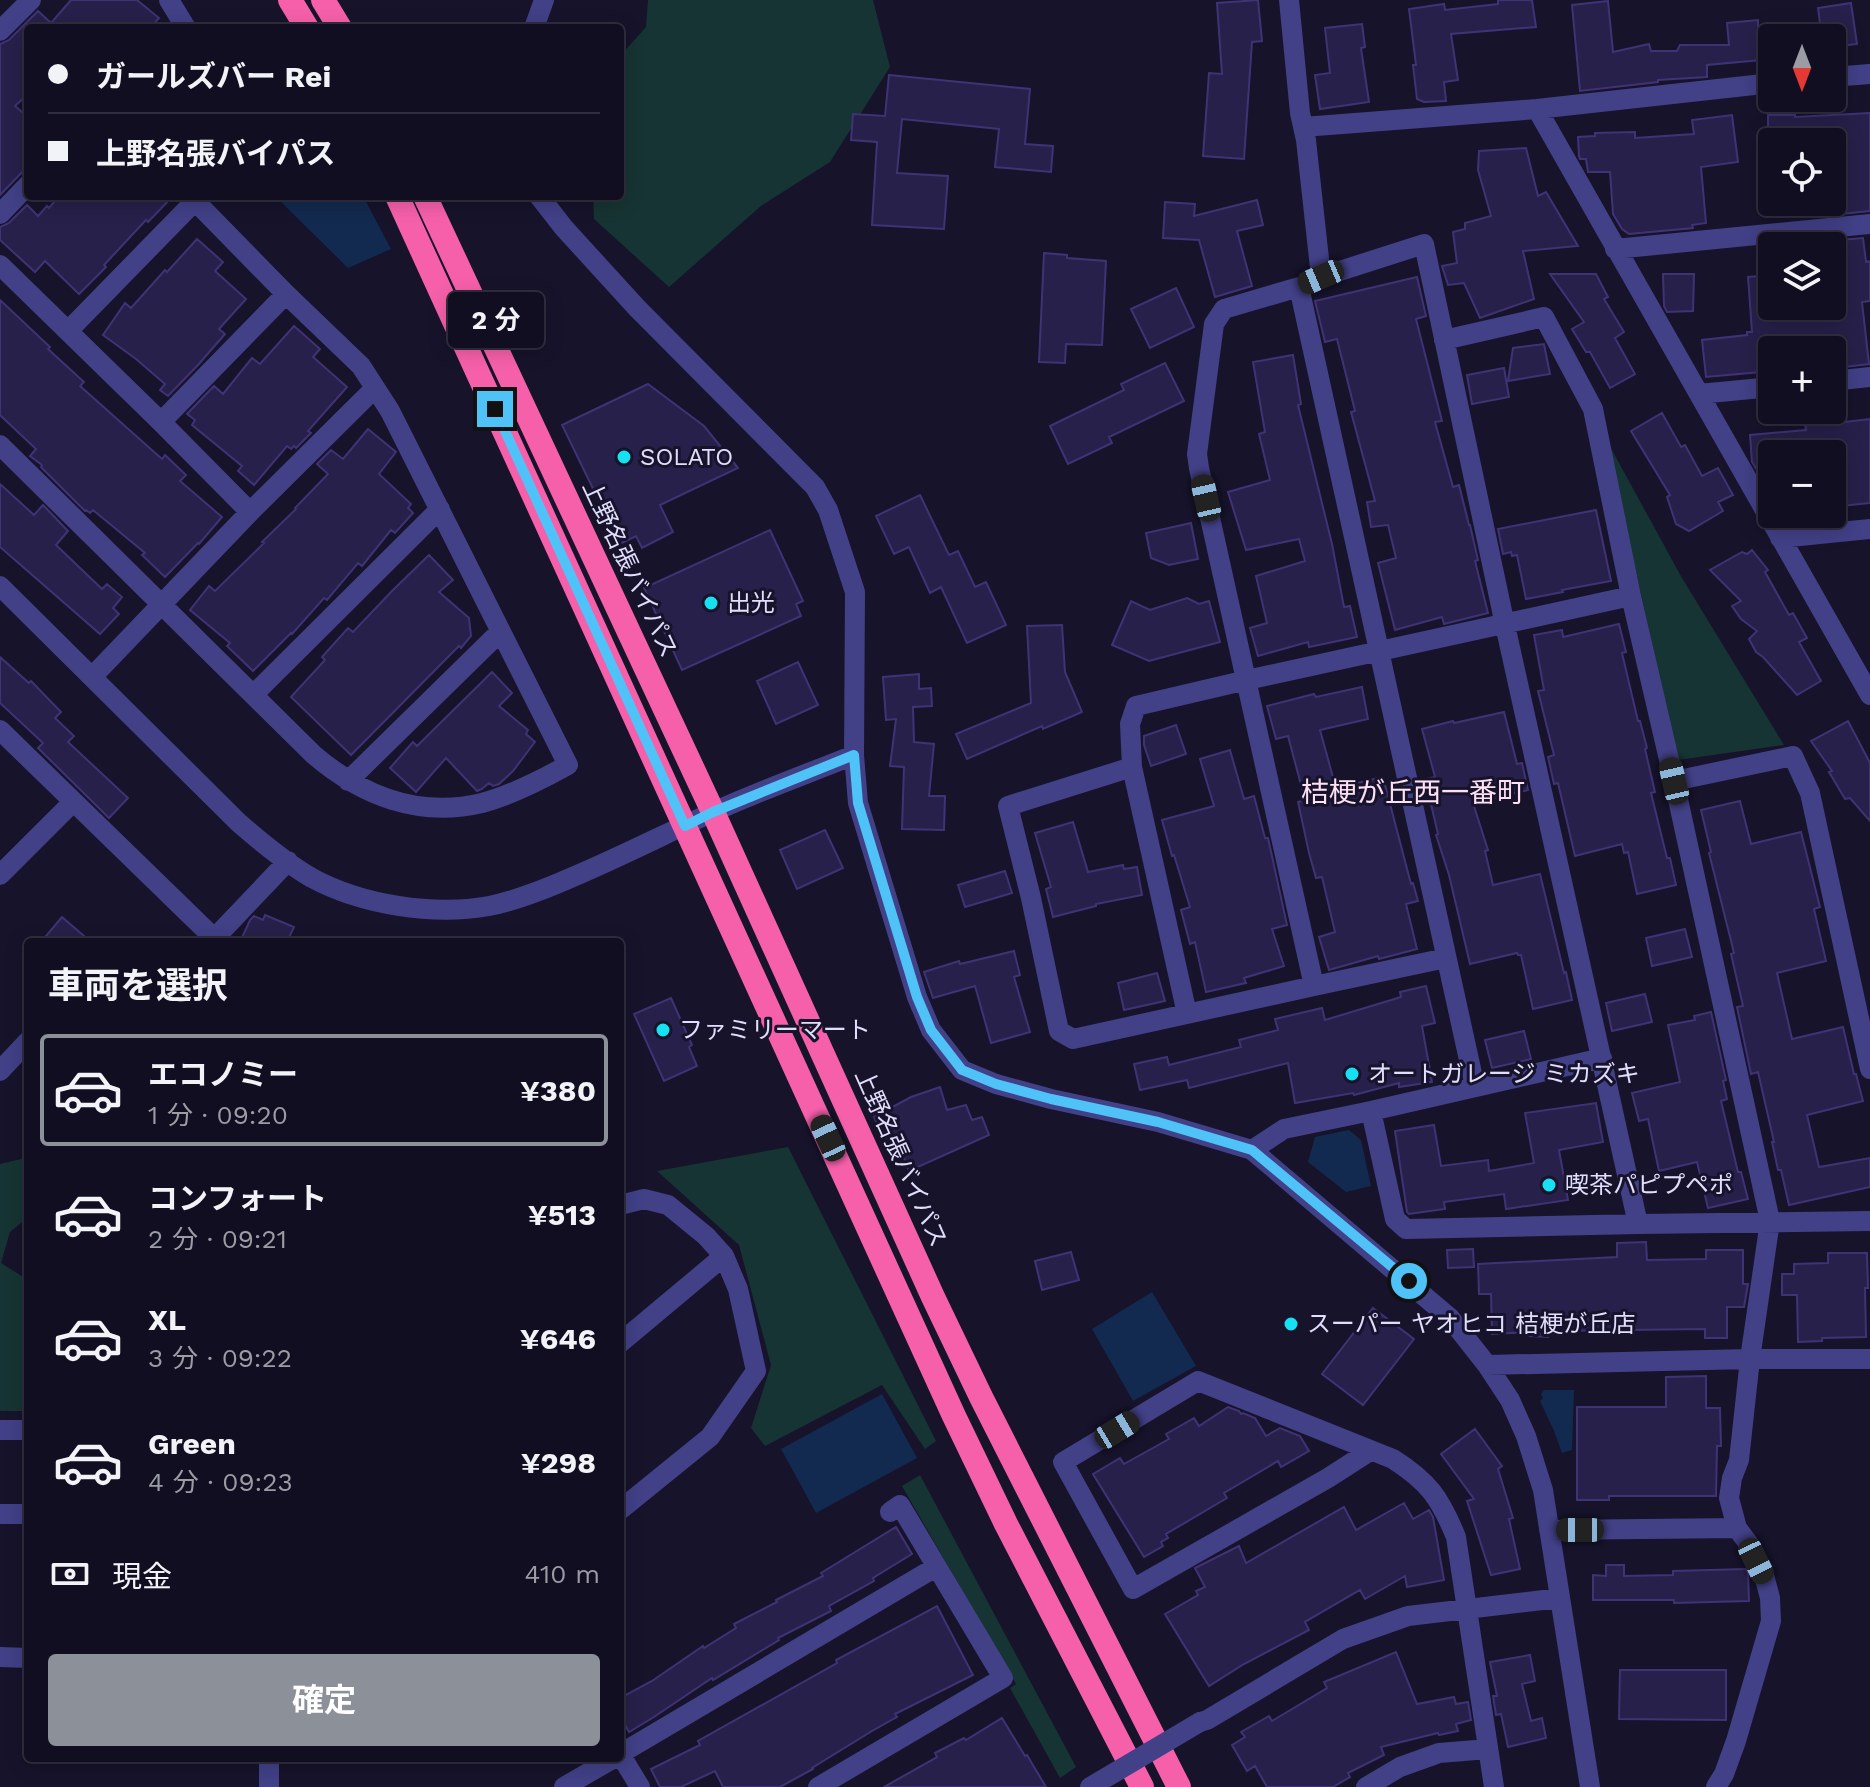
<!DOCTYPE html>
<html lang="ja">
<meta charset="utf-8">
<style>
:root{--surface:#100e20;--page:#191729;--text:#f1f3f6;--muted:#9c9ca5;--line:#302e3e;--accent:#8c9099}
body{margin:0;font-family:"Work Sans","Noto Sans JP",sans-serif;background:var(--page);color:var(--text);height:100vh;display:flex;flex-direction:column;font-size:30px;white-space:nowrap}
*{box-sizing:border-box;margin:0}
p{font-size:26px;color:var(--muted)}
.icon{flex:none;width:44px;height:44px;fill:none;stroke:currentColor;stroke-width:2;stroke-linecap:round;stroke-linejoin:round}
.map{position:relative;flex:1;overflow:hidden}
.sheet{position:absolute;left:24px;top:938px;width:600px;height:824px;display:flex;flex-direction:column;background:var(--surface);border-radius:8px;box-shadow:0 4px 20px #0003,0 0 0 2px var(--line)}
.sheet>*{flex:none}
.guide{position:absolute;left:24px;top:24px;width:600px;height:176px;border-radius:8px;box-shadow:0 4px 20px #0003,0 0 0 2px var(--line);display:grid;align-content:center;height:176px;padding:0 24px;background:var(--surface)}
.needle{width:52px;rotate:180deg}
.controls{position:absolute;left:1758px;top:24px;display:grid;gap:16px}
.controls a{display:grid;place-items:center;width:88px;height:88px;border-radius:8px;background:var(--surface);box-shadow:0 4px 20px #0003,0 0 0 2px var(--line);font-size:40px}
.end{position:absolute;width:36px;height:36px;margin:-18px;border:10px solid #4fc3f7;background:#111;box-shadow:0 0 0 4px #111}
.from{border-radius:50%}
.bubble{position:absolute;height:56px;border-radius:8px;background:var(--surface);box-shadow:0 4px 20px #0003,0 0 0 2px var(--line);font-size:26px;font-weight:700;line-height:56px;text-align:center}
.car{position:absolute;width:24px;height:48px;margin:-24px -12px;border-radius:10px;box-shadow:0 0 6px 2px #0007;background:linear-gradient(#222 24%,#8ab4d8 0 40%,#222 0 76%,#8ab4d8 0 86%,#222 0)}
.guide b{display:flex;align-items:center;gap:28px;height:76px;font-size:30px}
.guide b+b{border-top:2px solid var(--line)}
.guide i{width:20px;height:20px;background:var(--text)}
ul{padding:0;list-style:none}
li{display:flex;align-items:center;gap:24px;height:112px;margin:0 16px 12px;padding:0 8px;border:4px solid transparent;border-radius:8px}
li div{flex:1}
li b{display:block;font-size:30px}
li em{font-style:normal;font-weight:700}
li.active{border-color:var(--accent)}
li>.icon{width:72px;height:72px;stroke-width:1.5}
h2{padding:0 24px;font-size:36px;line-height:96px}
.pay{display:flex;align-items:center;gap:20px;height:88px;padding:0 24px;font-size:30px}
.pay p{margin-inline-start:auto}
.primary-button{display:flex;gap:16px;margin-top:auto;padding:16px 24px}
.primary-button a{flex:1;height:92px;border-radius:8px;background:var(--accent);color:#fff;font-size:32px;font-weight:700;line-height:92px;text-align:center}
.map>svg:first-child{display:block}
</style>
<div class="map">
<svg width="1870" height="1787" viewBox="0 0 1870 1787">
<rect width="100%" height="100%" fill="#16132b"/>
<!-- green -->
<path fill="#163433" d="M648 0H873L890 67 830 162 761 206 669 287 594 219 593 196H620V56L646 27Z
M1607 441 1682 578 1784 745 1678 760Z
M788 1147 936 1441 925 1449 882 1385 765 1446 751 1428 771 1365 739 1245 657 1171Z
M25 1158 28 1176V1217L10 1232 1 1263 28 1280V1411H0V1164Z
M920 1475 1076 1767 1060 1778 1010 1688 1016 1684 902 1486Z"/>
<!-- water -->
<path fill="#122a4f" d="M275 196H363L391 249 348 268Z
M1349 1130 1361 1140 1371 1186 1346 1192 1308 1162 1315 1137Z
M1152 1292 1196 1366 1133 1401 1092 1329Z
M1544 1390H1574L1572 1450 1562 1453 1554 1431 1540 1401 1543 1398 1541 1394Z
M882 1394 917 1458 816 1513 781 1449Z"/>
<!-- building -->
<path fill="#27204a" stroke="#3f3375" stroke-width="2" d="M71 0H137L159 18 150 28H28V94L15 106 28 117V166L0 195V44L9 40 38 11 51 23Z
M1258 0 1262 41 1252 42 1244 159 1203 156 1209 73 1222 74 1217 3Z
M1498 0H1532L1536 27 1451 34 1458 80 1444 82 1446 101 1424 102 1417 99 1413 65H1416L1409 9 1444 4 1445 10 1498 4Z
M1608 1 1613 52 1649 44 1651 51H1677L1680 45H1729L1727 23 1758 20V27L1772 25V59L1707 65V77L1658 80V82L1580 91 1572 5Z
M1851 3 1857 44 1832 47V38H1822L1818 8Z
M1362 24 1365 47 1361 48 1369 102 1320 109 1315 75 1330 73 1325 28Z
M889 75 1030 89 1025 144 1053 146 1051 172 995 167 999 129 902 119 897 173 948 176 944 229 872 225 877 142 851 140 853 114 885 116Z
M1870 113V211L1812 217 1789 202H1832V142H1768V115H1795V117Z
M1732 115 1738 162 1701 167 1706 223 1692 225 1693 228 1629 234 1622 229 1613 214 1610 172H1588L1586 159H1580L1579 156 1578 137 1595 136V133L1635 132V138L1694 134 1692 120Z
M1526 148 1538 196 1546 192 1578 246 1523 251 1534 299 1480 318 1464 283 1448 285 1442 266 1457 263 1453 232 1465 229V223L1491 216 1478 170 1479 151Z
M59 196H173L148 222 146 220 104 265 106 267 79 294 45 261 35 272 0 240V227L9 223 27 205 38 216 47 206 49 208Z
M1257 200 1263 225 1237 231 1252 286 1215 297 1199 240 1163 238 1165 202 1195 204 1194 216Z
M1863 238 1866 262 1870 261V301L1862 302 1869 364 1845 367 1843 355 1832 356V350H1772V371L1706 377 1702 340 1747 335V332H1752L1748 277 1772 275V306H1832V246H1828L1827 241Z
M197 239 223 262 215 271 246 299 219 329 225 334 198 365 168 396 160 390 165 384 136 359 103 335 125 303 131 308 165 270 167 272Z
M1044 253 1067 255V258L1106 261 1102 345 1066 344 1065 363 1039 362Z
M1550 274H1596L1608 297 1604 299 1624 332 1615 338 1635 374 1610 388 1590 352H1586L1572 329 1584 322Z
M1663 274H1694L1693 311 1667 312 1664 306Z
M1417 277 1426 316 1416 319 1442 421 1435 422 1453 487 1459 485 1469 525H1470L1478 560 1475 561 1488 613 1444 624 1442 617 1395 630 1378 563 1396 558 1388 525 1371 527 1367 502 1375 501 1351 412 1355 411 1337 339 1325 342 1315 301Z
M1176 288 1194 327 1150 348 1131 309Z
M0 300 50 347 48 349 84 382 80 386 162 459 165 455 186 475 180 481 222 517 199 544 198 543 165 577 142 555 145 553 93 510 90 513 86 510 85 511 41 467 42 465 30 456 36 449 0 415Z
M294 326 320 349 313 357 347 387 308 431 311 433 296 448 294 446 291 449 287 446 254 485 238 471 242 466 192 425 195 420 187 414 214 386 223 394 252 358 260 364Z
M1544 344 1550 374 1508 381 1513 348Z
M1293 355 1301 404 1298 405 1332 544 1344 607 1350 606 1357 637 1309 647 1308 642 1258 656 1250 628 1267 623 1256 576 1305 561 1299 539 1246 550 1228 492 1270 480 1259 434 1265 432 1253 362Z
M1165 363 1184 401 1109 437 1112 443 1068 464 1050 426 1124 390 1121 384Z
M1504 368 1509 397 1472 404 1467 375Z
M648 384 704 426 738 468 660 505 673 532 642 548 636 536 620 544 562 425Z
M1662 413 1681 447 1685 445 1702 476 1718 468 1733 495 1718 502 1723 511 1689 531 1676 524 1667 497 1670 495 1631 431Z
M1844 419 1845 422 1870 419V503L1832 507V454H1772V469L1757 470 1752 462 1750 435 1806 430 1805 424Z
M368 429 396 452 379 474 411 504 408 508 413 513 395 533 391 530 362 566 358 563 327 600 324 598 292 634 291 633 253 671 227 646 230 643 190 610 209 586 215 591 264 543 262 542 296 509 295 508 328 474 317 464 331 450 343 459Z
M0 484 34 515 43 505 68 531 56 545 102 589 107 584 122 597 113 608 119 614 100 634 0 547Z
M920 495 949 555 958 551 975 587 986 582 1006 625 967 643 941 587 930 593 909 547 894 554 876 516Z
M1596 510 1611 581 1562 590 1563 592 1526 599 1517 555 1512 556 1511 552 1503 554 1498 529Z
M1191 523 1198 559 1169 565 1151 558 1146 533Z
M770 530 803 601 796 604 801 616 682 670 644 588Z
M1752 550 1768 570 1765 572 1789 615 1793 613 1807 638 1799 642 1821 681 1797 695 1763 657 1756 652 1749 639 1757 631 1741 619 1732 606 1741 601 1710 570 1742 552 1747 554Z
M429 555 453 580 439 592 469 618 471 636 461 648 459 646 453 652 351 755 291 697 325 660 322 657 348 628 353 632 392 591Z
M1187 598 1199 604 1209 601 1220 642 1149 661 1112 645 1131 601 1150 610Z
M1619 624 1626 652 1622 653 1638 721H1640L1647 748 1645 749 1655 792 1651 793 1667 858H1670L1676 885 1637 894 1628 852 1624 853 1622 844 1575 856 1558 783 1554 784 1548 757 1554 755 1538 691 1544 690 1534 635 1562 630 1563 637Z
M1062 625 1065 672 1082 712 1043 729 1042 726 967 759 956 734 1031 703 1027 626Z
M0 657 29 683 31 681 61 712 55 718 74 736 68 742 128 798 109 818 38 748 43 743 0 703Z
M798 662 818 705 776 724 757 681Z
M492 672 512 693 499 706 528 730 526 734 535 742 513 771 499 784 493 786 489 783 482 789 477 791 446 758 416 792 390 768 413 742 417 746Z
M919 674V689L931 688 932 706 913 707 914 742 934 744 929 796H945L944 830 902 829 904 767 890 766 896 719 886 720 883 677Z
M1362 687 1368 719 1320 730 1336 788 1383 777 1411 884 1413 883 1418 901 1406 904 1417 949 1379 959 1378 956 1329 970 1319 937 1335 932 1322 877 1316 878 1309 853 1298 802 1305 800 1288 736 1276 739 1267 706 1314 694 1316 697Z
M1504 712 1517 764 1522 763 1528 790 1473 803 1488 850 1485 851 1493 885 1540 874 1564 973 1566 972 1572 1000 1533 1009 1521 955H1518L1517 953 1470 964 1449 875 1436 835 1438 834 1425 779 1435 777 1422 729 1453 721 1454 723Z
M1848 721 1870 763V821L1850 798 1845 799 1829 772 1832 771 1811 741Z
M1176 725 1186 754 1151 766 1144 745V736Z
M1230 750 1244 799 1254 796 1265 838H1268L1287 925 1272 929 1284 966 1244 978 1246 983 1206 992 1195 942 1190 944 1181 910 1190 907 1174 855 1172 856 1162 820 1214 806 1200 759Z
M1740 801 1751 844 1801 832 1820 907 1814 909 1826 961 1777 973 1792 1039 1843 1027 1854 1074H1856L1863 1101 1807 1115 1819 1167 1870 1158V1187L1789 1205 1781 1170H1778L1772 1142H1774L1758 1072 1751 1074 1737 1007 1743 1006 1731 954 1734 953 1709 853 1711 852 1701 810Z
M1073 822 1088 872 1123 865 1124 869 1137 867 1142 895 1096 904V906L1053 917 1046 889 1051 887 1035 833Z
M825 830 843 868 797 889 780 850Z
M1005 871 1012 893 965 907 958 885Z
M265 915 294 927 287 942H240L250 920 254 916 263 920Z
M62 917 91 942H41Z
M1685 929 1692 957 1652 966 1646 938Z
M1014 951 1020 975 1014 977 1030 1032 991 1043 975 986 933 998 924 972 959 961 960 964Z
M1157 973 1165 1001 1124 1010 1118 983Z
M1426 986 1435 1023 1422 1026 1432 1082 1399 1087V1083L1354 1095 1353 1093 1295 1103 1288 1063 1189 1088 1187 1080 1140 1090 1134 1064 1167 1057 1169 1065 1241 1047 1239 1040 1278 1030 1275 1019 1322 1008 1325 1020 1401 997 1400 992Z
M1645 994 1652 1022 1612 1031 1606 1003Z
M671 998 692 1045 689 1047 697 1066 664 1081 634 1014Z
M1711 1012 1726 1080 1723 1081 1727 1099 1721 1101 1738 1172H1741L1748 1199 1708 1208 1697 1162 1659 1171 1648 1119 1639 1121 1632 1093 1680 1082 1668 1025 1695 1020 1694 1016Z
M1524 1031 1531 1059 1492 1068 1485 1040Z
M940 1087 947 1110 966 1105 972 1120 982 1117 989 1135 909 1171 901 1151 892 1155 874 1117 911 1097Z
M1596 1103 1603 1142 1559 1150 1568 1200 1506 1209 1504 1194 1444 1202 1445 1209 1409 1214 1407 1212 1395 1131 1434 1125 1441 1166 1488 1160 1489 1171 1534 1163 1525 1113Z
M1646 1242 1647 1260 1706 1259V1250H1743V1284H1748L1744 1307H1727V1338H1705V1329L1548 1331V1337L1529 1336V1332L1492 1334 1491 1294H1479L1478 1264 1617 1257V1243Z
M1473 1249 1474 1267 1448 1268 1447 1250Z
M1071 1252 1079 1280 1042 1290 1035 1261Z
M1828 1253H1867L1868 1288H1865L1866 1337 1822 1338V1341L1798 1342 1797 1295H1782V1274H1794V1264L1828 1263Z
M1373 1308 1414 1339 1363 1405 1322 1374Z
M1706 1376V1408H1720L1721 1446H1717L1716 1496H1609V1500H1577V1407H1666V1377Z
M1228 1407 1239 1411 1241 1414 1243 1413 1255 1418 1266 1436 1280 1428 1300 1436 1309 1451 1281 1467 1278 1461 1224 1493 1227 1498 1166 1534 1168 1538 1161 1542 1163 1546 1144 1557 1093 1474 1120 1458 1124 1464 1169 1439 1166 1434 1194 1418 1199 1426Z
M1475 1429 1502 1466 1498 1469 1513 1518 1509 1519 1520 1569 1491 1575 1467 1501 1474 1499 1441 1454Z
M1404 1503 1413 1519 1429 1510 1433 1517 1444 1580 1407 1587 1405 1576 1365 1599 1360 1590 1305 1622 1309 1630 1244 1664 1209 1686 1165 1614 1198 1595 1196 1591 1205 1587 1195 1568 1239 1546 1246 1563 1344 1507 1356 1530Z
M896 1527 912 1554 873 1578 874 1581 829 1606 831 1611 778 1638 779 1640 713 1680 712 1678 654 1717 629 1732 620 1716V1698L652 1681 703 1646 704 1648 736 1628 734 1624 777 1602 776 1600 823 1576 821 1573Z
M1606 1565H1624V1576L1673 1575V1571L1746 1569 1748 1574 1749 1601 1674 1603V1600H1593V1575L1606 1576Z
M937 1606 973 1675 895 1714 897 1717 872 1731 812 1768 813 1769 780 1787H723L715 1771 681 1787H660L651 1769 700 1745 698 1741 837 1663 836 1660Z
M1396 1652 1417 1704 1454 1697 1456 1704 1468 1702 1471 1720 1456 1724 1458 1731 1439 1735 1438 1733 1381 1747 1384 1755 1348 1773 1350 1777 1333 1787H1267L1255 1766 1247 1771 1232 1745 1245 1737 1241 1732 1269 1716 1272 1721 1327 1688 1324 1682Z
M1530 1655 1535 1681 1522 1684 1531 1721 1542 1718 1546 1738 1508 1747 1501 1714 1496 1715 1493 1696H1497L1490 1662Z
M1620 1670H1726V1720L1619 1719Z
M1002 1718 1025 1756 1027 1755 1046 1787H884L937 1757 935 1753 964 1738 966 1740Z"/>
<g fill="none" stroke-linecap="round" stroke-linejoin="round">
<!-- minor -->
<path stroke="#424087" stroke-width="20" d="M169 0 186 28
M1289 0 1300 113 1306 140 1321 277 1424 244 1505 625 1638 1224 1870 1221
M534 28 544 0
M0 31 31 0
M1832 77 1870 74
M1537 109 1870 695
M1303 127 1537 109 1772 83
M539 196 564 228 637 308 815 487 828 510 855 592 854 755 858 803 917 997 931 1030 962 1070 996 1084 1051 1099 1158 1122 1252 1150 1450 1318 1487 1365 1510 1400 1526 1436 1543 1490 1590 1787
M0 214 28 185
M1615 249 1870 224
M0 265 161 422 250 512
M68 331 195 201
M1444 340 1544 317 1593 409 1631 596 1674 781 1770 1221 1750 1359 1739 1460 1732 1478 1729 1498 1737 1528 1748 1543 1765 1579 1770 1598 1771 1621 1736 1741 1724 1774 1716 1787
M1832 381 1870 377
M1699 394 1772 387
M161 422 286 294
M0 445 314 755C362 796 419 818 482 803 512 795 541 780 568 765L390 411 361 366 286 294 195 201V196
M1780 538 1870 529
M0 586 239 823C262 843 286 863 312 878 362 905 433 916 489 906 519 900 548 888 575 876 622 856 667 833 713 812 759 791 807 774 854 755
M92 677 250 512 375 388
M253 695 440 509
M0 730 218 942
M1132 767 1187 1014
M348 781 500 632
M1674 781 1793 756 1810 793 1870 1069
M0 875 73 802
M211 942 288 861
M1446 958 1314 986 1199 468 1197 454 1214 324 1224 309 1299 287 1475 1087
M1314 986 1073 1039 1059 1031 1031 898 1008 806 1132 767 1130 724 1136 706 1247 680 1631 596
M0 1071 28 1041
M1371 1111 1602 1058
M1252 1150 1284 1129 1371 1111 1395 1219 1406 1229 1638 1224
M620 1205 644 1199 668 1205 706 1236 724 1256 738 1289 756 1371 710 1437 620 1510
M620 1343 724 1256
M1487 1365 1750 1359H1870
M0 1430H28
M1370 1451 1328 1478 1133 1589 1063 1462 1198 1381 1393 1459C1429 1482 1440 1498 1456 1537L1494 1787
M0 1514H28
M1549 1530 1737 1528
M0 1657 28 1658
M1200 1722 1207 1720 1343 1639 1408 1616 1560 1598
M620 1754 936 1567
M620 1754 640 1787
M269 1787V1758
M564 1787 614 1758
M818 1787 1003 1678 900 1505 890 1512
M1366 1787 1400 1767 1439 1753 1488 1749"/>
<!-- highway -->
<path stroke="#f660ab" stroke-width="24" d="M290 0 307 28
M323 0 340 28
M397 196 954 1416 1006 1524 1142 1787
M425 196 713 812 933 1297 981 1397 1179 1787"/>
<!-- minor-bridge -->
<path stroke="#424087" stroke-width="20" d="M1090 1787 1200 1722"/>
</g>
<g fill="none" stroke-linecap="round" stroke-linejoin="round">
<!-- route -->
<path stroke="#4fc3f7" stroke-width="10" d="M495 409 685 826 713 812 854 755 858 803 917 997 931 1030 962 1070 996 1084 1051 1099 1158 1122 1252 1150 1409 1281"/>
</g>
<!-- markers -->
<g fill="#15e1f2" stroke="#16132b" stroke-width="3">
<circle cx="624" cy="457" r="8"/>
<circle cx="711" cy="603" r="8"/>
<circle cx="663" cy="1030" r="8"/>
<circle cx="1352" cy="1074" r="8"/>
<circle cx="1549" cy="1185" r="8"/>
<circle cx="1291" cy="1324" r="8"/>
</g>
<g text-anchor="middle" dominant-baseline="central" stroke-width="6" stroke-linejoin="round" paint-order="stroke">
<!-- poi labels -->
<g font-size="24" fill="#e1defd" stroke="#16132b" text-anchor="start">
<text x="640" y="457">SOLATO</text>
<text x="727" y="603">出光</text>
<text x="679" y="1030">ファミリーマート</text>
<text x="1368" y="1074">オートガレージ ミカズキ</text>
<text x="1565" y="1185">喫茶パピプペポ</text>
<text x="1307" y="1324">スーパー ヤオヒコ 桔梗が丘店</text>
</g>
<!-- street labels -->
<g font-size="24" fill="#e1defd" stroke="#16132b">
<text transform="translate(630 569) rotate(65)">上野名張バイパス</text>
<text transform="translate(901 1158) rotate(66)">上野名張バイパス</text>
</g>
<!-- quarter labels -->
<g font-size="28" fill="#fde0f3" stroke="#16132b">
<text x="1413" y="792">桔梗が丘西一番町</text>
</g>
</g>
</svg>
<div class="controls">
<a><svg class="needle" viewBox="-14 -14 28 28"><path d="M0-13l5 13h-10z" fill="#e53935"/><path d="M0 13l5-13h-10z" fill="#9c9ca5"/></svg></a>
<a><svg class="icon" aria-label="locate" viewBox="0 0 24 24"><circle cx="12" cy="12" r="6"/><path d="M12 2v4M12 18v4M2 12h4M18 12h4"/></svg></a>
<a><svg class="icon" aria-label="layers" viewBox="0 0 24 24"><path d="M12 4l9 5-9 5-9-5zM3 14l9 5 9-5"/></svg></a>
<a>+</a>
<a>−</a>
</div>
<i class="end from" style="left:1409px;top:1281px"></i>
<i class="end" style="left:495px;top:409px"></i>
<div class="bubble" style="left:448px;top:292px;width:96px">2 分</div>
<i class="car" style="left:1321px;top:277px;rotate:247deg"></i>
<i class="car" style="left:1206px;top:498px;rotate:347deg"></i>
<i class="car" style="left:1674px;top:781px;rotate:347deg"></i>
<i class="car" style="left:828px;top:1138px;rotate:335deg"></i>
<i class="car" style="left:1117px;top:1430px;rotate:59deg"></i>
<i class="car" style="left:1580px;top:1530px;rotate:270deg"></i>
<i class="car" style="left:1756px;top:1561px;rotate:154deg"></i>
<div class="guide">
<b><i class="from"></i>ガールズバー Rei</b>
<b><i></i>上野名張バイパス</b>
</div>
<section class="sheet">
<h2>車両を選択</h2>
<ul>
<li class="active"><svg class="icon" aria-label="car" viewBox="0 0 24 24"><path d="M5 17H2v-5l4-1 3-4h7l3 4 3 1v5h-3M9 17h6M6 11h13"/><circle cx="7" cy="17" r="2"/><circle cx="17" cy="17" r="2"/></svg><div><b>エコノミー</b><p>1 分 · 09:20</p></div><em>¥380</em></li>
<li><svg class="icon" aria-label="car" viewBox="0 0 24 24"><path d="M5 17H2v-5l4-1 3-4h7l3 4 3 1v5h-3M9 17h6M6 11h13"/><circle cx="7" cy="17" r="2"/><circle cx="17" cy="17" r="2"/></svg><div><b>コンフォート</b><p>2 分 · 09:21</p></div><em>¥513</em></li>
<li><svg class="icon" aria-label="car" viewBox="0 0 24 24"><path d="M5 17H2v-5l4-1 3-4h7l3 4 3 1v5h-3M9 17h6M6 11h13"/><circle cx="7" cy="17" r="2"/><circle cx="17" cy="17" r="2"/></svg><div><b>XL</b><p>3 分 · 09:22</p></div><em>¥646</em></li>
<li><svg class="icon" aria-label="car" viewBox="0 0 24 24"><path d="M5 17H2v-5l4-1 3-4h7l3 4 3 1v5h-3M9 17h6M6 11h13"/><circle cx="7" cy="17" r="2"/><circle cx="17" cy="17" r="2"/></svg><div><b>Green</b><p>4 分 · 09:23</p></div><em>¥298</em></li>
</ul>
<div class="pay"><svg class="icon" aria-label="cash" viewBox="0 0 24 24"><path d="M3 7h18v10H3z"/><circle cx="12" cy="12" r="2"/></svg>現金<p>410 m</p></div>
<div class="primary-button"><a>確定</a></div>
</section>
</div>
